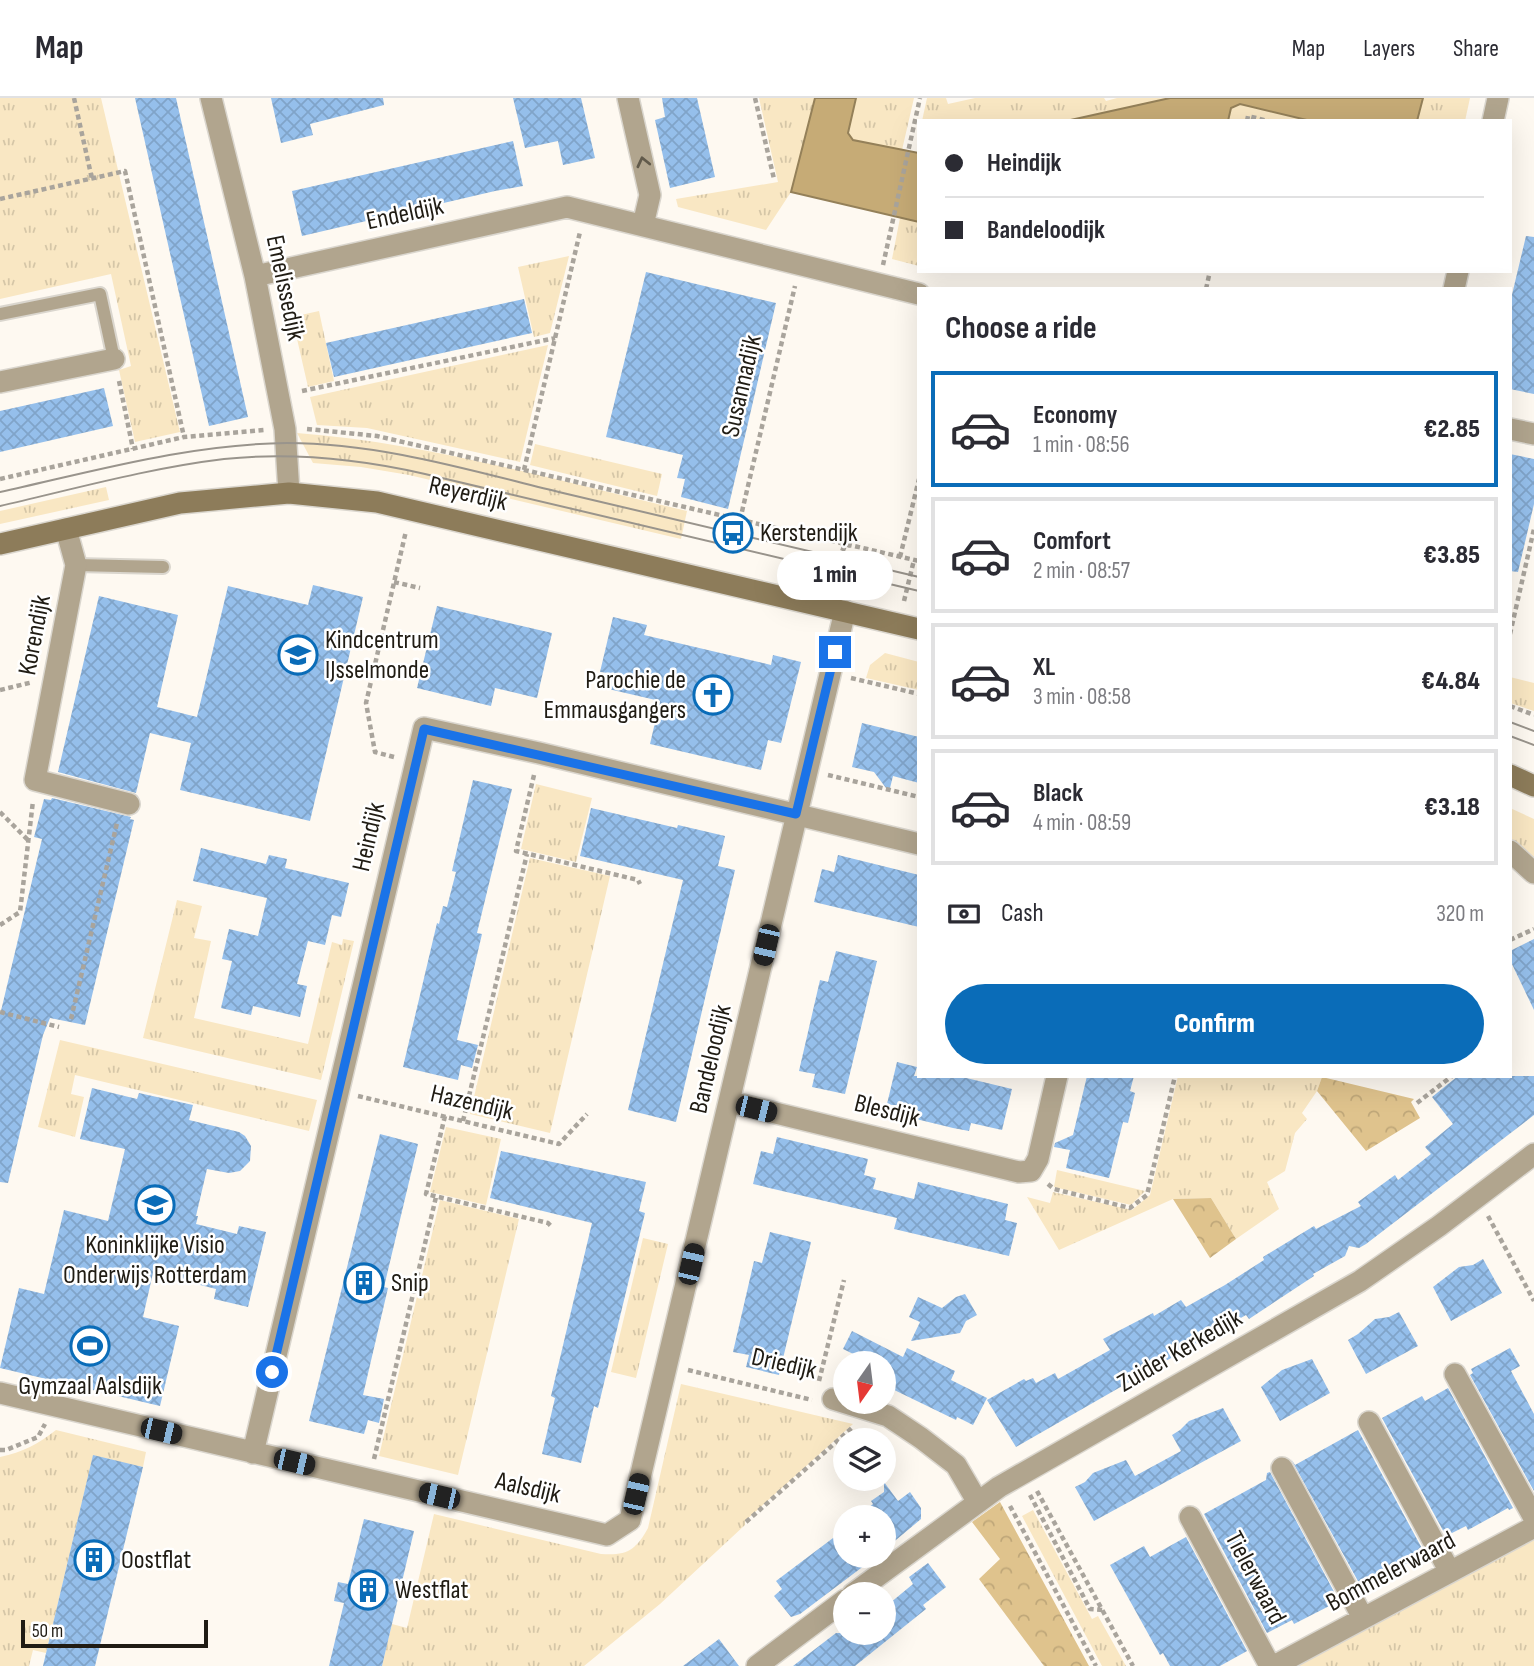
<!DOCTYPE html>
<meta charset="utf-8">
<style>
:root{--surface:#fff;--page:#f7f7f7;--text:#2b2b33;--muted:#7c7c81;--line:#e1e1e2;--accent:#0a6cb8}
body{margin:0;font-family:"Sofia Sans Condensed",sans-serif;background:var(--page);color:var(--text);height:100vh;display:flex;flex-direction:column;font-size:26px;white-space:nowrap}
*{box-sizing:border-box;margin:0}
p{font-size:23px;color:var(--muted)}
.icon{flex:none;width:38px;height:38px;fill:none;stroke:currentColor;stroke-width:2;stroke-linecap:round;stroke-linejoin:round}
.map{position:relative;flex:1;overflow:hidden}
.side{position:absolute;left:917px;top:189px;width:595px;height:791px;display:flex;flex-direction:column;background:var(--surface);border-radius:0px;box-shadow:0 7px 28px #0002}
.side>*{flex:none}
.banner{position:absolute;left:917px;top:21px;width:595px;height:154px;border-radius:0px;box-shadow:0 7px 28px #0002;display:grid;align-content:center;height:154px;padding:0 28px;background:var(--surface)}
.needle{width:46px;rotate:194deg}
.fabs{position:absolute;left:833px;top:1253px;display:grid;gap:14px}
.fabs a{display:grid;place-items:center;width:63px;height:63px;border-radius:50%;background:var(--surface);box-shadow:0 7px 28px #0002;font-size:35px}
.scale{position:absolute;left:21px;bottom:18px;width:187px;box-sizing:border-box;padding-left:7px;border:4px solid #201c14;border-top:0;font-size:19px;line-height:24px;white-space:nowrap;color:#201c14;-webkit-text-stroke:5px #fff;paint-order:stroke}
.end{position:absolute;width:32px;height:32px;margin:-16px;border:9px solid #1a73e8;background:#fff;box-shadow:0 0 0 4px #fff}
.from{border-radius:50%}
.bubble{position:absolute;height:49px;border-radius:24px;background:var(--surface);box-shadow:0 7px 28px #0002;font-size:23px;font-weight:800;line-height:49px;text-align:center}
.car{position:absolute;width:21px;height:42px;margin:-21px -10px;border-radius:9px;box-shadow:0 0 5px 2px #0007;background:linear-gradient(#222 24%,#8ab4d8 0 40%,#222 0 76%,#8ab4d8 0 86%,#222 0)}
.banner b{display:flex;align-items:center;gap:24px;height:66px;font-size:26px}
.banner b+b{border-top:2px solid var(--line)}
.banner i{width:18px;height:18px;background:var(--text)}
ul{padding:0;list-style:none}
li{display:flex;align-items:center;gap:21px;height:116px;margin:0 14px 10px;padding:0 14px;border:4px solid var(--line);border-radius:0px}
li div{flex:1}
li b{display:block;font-size:26px}
li em{font-style:normal;font-weight:800}
li.selected{border-color:var(--accent)}
li>.icon{width:63px;height:63px;stroke-width:1.5}
h2{padding:0 28px;font-size:32px;line-height:84px}
.pay{display:flex;align-items:center;gap:18px;height:77px;padding:0 28px;font-size:26px}
.pay p{margin-inline-start:auto}
.cta{display:flex;gap:14px;margin-top:auto;padding:14px 28px}
.cta a{flex:1;height:80px;border-radius:42px;background:var(--accent);color:#fff;font-size:28px;font-weight:800;line-height:80px;text-align:center}
header{display:flex;align-items:center;gap:42px;box-sizing:border-box;height:98px;padding:0 35px;background:var(--surface);border-bottom:2px solid var(--line)}
header strong{font-size:33px}
nav{display:flex;gap:38px;margin-inline-start:auto;font-size:24px}
.map>svg:first-child{display:block}
</style>
<header>
<strong>Map</strong>
<nav><a>Map</a><a>Layers</a><a>Share</a></nav>
</header>
<div class="map">
<svg width="1534" height="1568" viewBox="0 0 1534 1568">
<defs>
<pattern id="grass-tufts" width="24" height="20" patternUnits="userSpaceOnUse" patternTransform="scale(1.75)"><rect width="24" height="20" fill="#f9e7c3"/><path d="M3 7l-1-3M5 7V3M7 7l1-3M15 17l-1-3M17 17v-4M19 17l1-3" fill="none" stroke="#d5c6a7"/></pattern>
<pattern id="forest-crowns" width="20" height="18" patternUnits="userSpaceOnUse" patternTransform="scale(1.75)"><rect width="20" height="18" fill="#dfc38d"/><path d="M2 6a3 3 0 1 1 6 0M12 15a3 3 0 1 1 6 0" fill="none" stroke="#bfa779"/></pattern>
<pattern id="building-cross-hatch" width="8" height="8" patternUnits="userSpaceOnUse" patternTransform="scale(1.75)"><rect width="8" height="8" fill="#95bfeb"/><path d="M0 0l8 8M0 8l8-8" fill="none" stroke="#80a4c9"/></pattern>
</defs>
<rect width="100%" height="100%" fill="#fef9f1"/>
<!-- grass -->
<path fill="url(#grass-tufts)" d="M0 0H101L180 334 135 344 119 272 131 268 111 176 0 201Z
M759 0H815L791 94 766 132 678 109 676 101 778 84Z
M856 0H914L902 52 853 42 848 35Z
M927 0H946L948 6 975 0H1104L1106 3 1117 0H1170L1066 23H922Z
M1423 0H1470L1465 23H1417Z
M1240 6 1311 23H1228L1231 10Z
M900 120 919 124V168L892 161Z
M569 158 550 235 534 239 518 169Z
M319 213 334 283 308 289 292 219Z
M548 247 520 364 367 330 317 327 310 299Z
M297 335C429 345 558 383 687 413L681 441 409 377 361 369 313 365Z
M535 346 662 376 657 398 530 367Z
M106 389 109 402 0 426V413Z
M885 555 919 564V592L866 580 870 567Z
M1510 579 1534 585V613L1510 605Z
M536 686 592 700 576 764 521 751Z
M1510 710 1534 721V763L1510 744Z
M530 760 610 778 550 1035 470 1016Z
M177 802 202 808 194 840 211 843 194 920 308 946 332 844 342 847 343 841 354 843 321 982 143 940Z
M60 942 317 1002 309 1033 75 977 71 996 84 999 75 1039 38 1029Z
M1178 978 1322 979 1317 993 1302 1015 1307 1021 1295 1035 1285 1073 1267 1084 1279 1111 1236 1141 1211 1100 1173 1101 1059 1152 1027 1099 1050 1105 1053 1094 1132 1112 1150 1097Z
M446 1029 501 1041 486 1107 430 1094Z
M1057 1072 1145 1093 1131 1107 1054 1089Z
M440 1102 519 1121 458 1377 379 1358Z
M643 1140 668 1146 636 1280 611 1274Z
M681 1286 853 1326 745 1423V1427L660 1506 584 1568H382L392 1526 407 1530 434 1416 601 1456C627 1458 636 1452 648 1430Z
M56 1332 146 1354 143 1369 93 1358 46 1555 33 1552 29 1568H0V1359C23 1354 38 1346 56 1332Z
M1033 1412 1092 1521 1098 1518 1126 1568H1102L1022 1418Z
M1534 1441V1568H1298Z"/>
<!-- forest -->
<path fill="url(#forest-crowns)" d="M1322 979 1414 1001 1411 1004 1420 1020 1366 1053 1317 993Z
M1211 1100 1236 1141 1210 1160 1173 1101Z
M1000 1404 1089 1568H1044L979 1481 1000 1461 972 1424Z"/>
<!-- water -->
<path fill="#c6ab76" stroke="#948059" stroke-width="2" d="M815 0H856L848 35 853 42 919 55V124L791 94Z
M1170 0H1423L1417 23H1311L1240 6 1231 10 1228 23H1066Z"/>
<!-- building -->
<path fill="url(#building-cross-hatch)" d="M135 0H176L248 319 209 328Z
M271 0H383L384 7 310 26 313 37 281 45Z
M513 0H581L595 60 563 67 558 43 525 50Z
M662 0H697L715 79 670 90 655 22 665 19Z
M513 43 523 88 495 93 302 138 292 93Z
M1526 138 1534 139V296L1510 291V205Z
M646 174 776 205 728 411 681 399 685 381 677 380 683 357 606 339Z
M524 201 532 235 334 279 326 245Z
M104 290 113 328 0 354V313Z
M1510 356 1534 361V406L1518 474 1510 473Z
M313 487 363 499 310 723 180 692 191 645 150 635 136 695 58 674 99 498 178 517 157 609 197 619 228 488 308 507Z
M437 508 552 535 537 600 495 590 491 608 417 590Z
M613 519 647 527 644 537 771 567 773 557 801 564 781 645 768 642 761 672 650 646 660 603 604 590 608 575 600 574Z
M862 625 919 639V685L893 678 889 694 874 674 852 669Z
M473 682 512 691 477 835 482 836 457 942 478 947 472 970 461 967 458 982 403 969 437 825 439 826 443 808 447 809 456 774 452 773Z
M52 700 131 719 130 721 134 722 85 927 50 920 43 937 8 1085 0 1084V917L42 741 34 739 44 701 51 702Z
M591 710 677 730 678 727 725 738 718 768 735 772 676 1024 628 1012 683 782 580 758Z
M201 750 266 766 269 757 287 761 285 770 349 785 341 819 332 817 325 847 308 843 297 886 307 888 300 919 253 908 251 917 221 910 232 863 222 861 229 831 258 838 267 800 193 783Z
M838 757 919 777V829L814 804 822 771 834 774Z
M1534 841V912L1510 862V853Z
M836 853 877 863 845 996 812 989 815 976 799 973 820 882 828 884Z
M897 964 917 969 914 978H958L1012 991 1002 1032 971 1025 969 1033 953 1030 916 1021 918 1012 887 1006Z
M1087 978H1134L1130 993 1135 995 1128 1025 1123 1024 1109 1080 1066 1070 1070 1052 1054 1049 1055 1045 1073 1037Z
M1458 978H1534V1017L1366 1146 1359 1150 1349 1148 1345 1158 1313 1176 1314 1178 1249 1221 1246 1217 1016 1349 987 1302 1024 1281 1026 1283 1033 1280 1036 1285 1055 1275 1058 1281 1110 1252 1103 1241 1153 1215 1154 1218 1181 1202 1186 1209 1225 1187 1264 1162 1263 1159 1314 1128 1316 1131 1361 1108 1358 1104 1395 1077 1398 1082 1431 1056 1425 1049 1453 1026 1432 999Z
M92 990 137 1001 139 995 193 1007 189 1022 239 1034 245 1038 251 1048 250 1063 240 1073 229 1075 207 1071 196 1118H198L196 1126 237 1136 239 1128 266 1134 248 1209 214 1201 216 1191 153 1175 143 1219 179 1228 160 1308 0 1270 19 1190 44 1196 64 1112 108 1123 125 1051 80 1041Z
M380 1036 418 1046 384 1189 388 1190 363 1297 384 1301 379 1325 368 1322 364 1336 309 1323Z
M777 1039 868 1061 864 1077 876 1080 873 1091 914 1101 918 1084 1008 1106 1005 1122 1017 1125 1009 1158 894 1131 897 1120 753 1086 761 1053 773 1056Z
M501 1053 646 1084 639 1113 645 1115 598 1310 594 1308 581 1365 542 1356 555 1300 551 1298 592 1125 490 1100Z
M770 1134 811 1144 779 1277 746 1269 749 1257 733 1254 754 1163 762 1165Z
M1483 1161 1502 1195 1451 1223 1433 1189 1459 1169 1473 1167Z
M965 1196 977 1217 966 1223 960 1235 911 1243 920 1224 909 1219 918 1199 942 1210 956 1199Z
M1399 1214 1418 1248 1366 1276 1348 1242 1358 1236 1375 1221 1389 1219Z
M852 1233 903 1259 907 1250 955 1273 951 1282 987 1300 973 1327 957 1319 956 1322 884 1287V1265H872L843 1251Z
M1510 1250 1520 1268 1511 1273 1534 1316V1393L1470 1277 1473 1275 1471 1271Z
M1312 1261 1330 1295 1280 1323 1261 1289 1282 1272Z
M1448 1290 1513 1410 1509 1412 1508 1410 1468 1432 1466 1428 1446 1438 1382 1320 1422 1298 1425 1303Z
M1223 1310 1241 1343 1094 1423 1075 1389 1085 1384 1093 1375 1126 1362 1135 1378 1181 1353 1172 1337 1180 1332 1189 1323Z
M1358 1332 1425 1456 1381 1479 1378 1475 1359 1485 1291 1361 1295 1367Z
M93 1357 143 1369 95 1568H43Z
M1270 1374 1339 1503 1294 1526 1292 1522 1267 1535 1204 1416 1266 1382 1267 1375Z
M884 1384 898 1403 910 1394 921 1410V1421L884 1452V1419H856L873 1406 871 1403 884 1394Z
M364 1421 414 1433 382 1568H329L344 1505 334 1503 338 1484 348 1486Z
M845 1431V1458H877L800 1516 791 1519 774 1498 782 1491 776 1483Z
M1186 1439 1247 1553 1220 1568H1170L1163 1555 1160 1557 1110 1467 1144 1448 1150 1459Z
M928 1465 946 1489 923 1507 926 1511 855 1568H793L836 1535H884V1510L913 1486 909 1479Z
M719 1541 739 1568H683Z"/>
<g fill="none" stroke-linecap="round" stroke-linejoin="round">
<!-- lane casing -->
<g stroke="#dad6ce" stroke-width="16">
<path id="lane" d="M0 216 100 196 114 261
M76 467 163 469"/>
</g>
<!-- street casing -->
<g stroke="#dad6ce" stroke-width="24">
<path id="street" d="M211 0 255 178 285 331 289 395
M628 0 650 97 643 127
M1493 23 1498 0
M255 178 567 109 919 196
M1454 191 1458 173
M0 284 114 261
M1510 331 1534 336
M66 431 76 467 35 682 129 706
M1510 753 1534 775
M730 1004 1019 1074 1031 1073 1038 1061 1057 978
M1455 1276 1534 1420
M0 1295 607 1437 630 1422 845 513
M833 1301 888 1318 921 1340 956 1367 977 1403
M1369 1324 1450 1474
M253 1355 424 630 539 655 919 746
M1282 1370 1363 1520
M1190 1419 1270 1568
M853 1496 999 1389 1360 1183 1439 1128 1534 1056
M757 1568 845 1502
M1274 1568 1534 1429"/>
</g>
<!-- secondary casing -->
<g stroke="#dad6ce" stroke-width="24">
<path id="secondary" d="M0 446 180 405 289 395 377 404 919 531
M1510 677 1534 688"/>
</g>
<!-- path -->
<path stroke="#a9a49c" stroke-width="4.5" stroke-dasharray="5 3.5" stroke-linecap="butt" d="M74 0 92 81
M755 0 774 81
M1247 23 1248 18 1268 23
M0 101 125 73 184 339
M883 167 920 0
M1206 191 1210 173
M119 283 133 351
M302 293 555 240
M307 331 377 338 919 463
M524 372 580 134
M0 381 184 339 264 332
M740 422 795 188
M841 450 846 452 848 447
M900 459 919 381
M394 484 420 490
M904 503 914 462
M1510 536 1534 431
M851 580 919 596
M0 592 33 584
M1510 608 1534 617
M394 659 375 654 366 605 406 433
M534 677 516 753 638 782 640 786
M828 677 919 699
M0 714 28 742
M0 827 20 814 33 703
M1510 842 1534 831
M0 914 59 929
M71 921 117 725
M358 998 559 1046 587 1016
M1417 1005 1452 978
M445 1018 426 1096 548 1125 551 1128
M463 1023 527 756
M1048 1086 1054 1091 1130 1110 1147 1097 1175 978
M1488 1118 1534 1203
M688 1272 812 1302
M819 1283 844 1182
M0 1352H6L38 1339 45 1326
M374 1361 436 1099
M1037 1393 1133 1568
M1030 1397 1090 1511 1103 1512
M1010 1408 1096 1568
M746 1424 853 1329"/>
<!-- lane -->
<use href="#lane" stroke="#b1a58e" stroke-width="12"/>
<!-- street -->
<use href="#street" stroke="#b1a58e" stroke-width="21"/>
<!-- secondary -->
<use href="#secondary" stroke="#8d7c5a" stroke-width="21"/>
<!-- tram -->
<path stroke="#99948c" stroke-width="2" d="M0 394C95 373 189 346 287 345 381 345 472 373 563 395 681 423 800 451 919 479
M0 408C74 391 149 370 224 361 292 354 359 361 425 376L919 493
M1510 624 1534 633
M1510 638 1534 647"/>
</g>
<!-- one-way arrows -->
<defs><path id="oneway-chevron" d="M-2-3.5L2.5 0L-2 3.5" fill="none" stroke-width="1.6" stroke-linecap="round" stroke-linejoin="round" transform="scale(1.75)"/></defs>
<use stroke="#615a4b" href="#oneway-chevron" transform="translate(643 64) rotate(-103)"/>
<g fill="none" stroke-linecap="round" stroke-linejoin="round">
<!-- route -->
<path stroke="#1a73e8" stroke-width="9" d="M272 1274 424 631 796 716 835 554"/>
</g>
<!-- icons -->
<defs>
<g id="bus-ring" transform="scale(2.0125)"><circle r="9.5" fill="#fff" stroke="#0a6cb8" stroke-width="1.5"/><path d="M-5-6H5V4H4V6H2V4H-2V6H-4V4H-5ZM-3.5-4V0h7V-4ZM-3.5 1.2v1.5H-2V1.2ZM2 1.2v1.5H3.5V1.2Z" fill="#0a6cb8"/></g>
<g id="school-ring" transform="scale(2.0125)"><circle r="9.5" fill="#fff" stroke="#0a6cb8" stroke-width="1.5"/><path d="M0-5L7-2L0 1L-7-2ZM-4 1L0 2.5L4 1V4Q0 6-4 4Z" fill="#0a6cb8"/></g>
<g id="church-ring" transform="scale(2.0125)"><circle r="9.5" fill="#fff" stroke="#0a6cb8" stroke-width="1.5"/><path d="M-1.2-6h2.4v3.5h3.3v2.4h-3.3V6h-2.4V-.1h-3.3v-2.4h3.3Z" fill="#0a6cb8"/></g>
<g id="building-ring" transform="scale(2.0125)"><circle r="9.5" fill="#fff" stroke="#0a6cb8" stroke-width="1.5"/><path d="M-4-6H4V6H1V3H-1V6H-4ZM-2.5-4.3h1.7v1.8h-1.7ZM.8-4.3h1.7v1.8H.8ZM-2.5-1h1.7V.8h-1.7ZM.8-1h1.7V.8H.8Z" fill="#0a6cb8"/></g>
<g id="stadium-ring" transform="scale(2.0125)"><circle r="9.5" fill="#fff" stroke="#0a6cb8" stroke-width="1.5"/><path d="M0-5a6.5 5 0 1 0 0 10a6.5 5 0 1 0 0-10ZM-3.5-1.8h7v3.6h-7Z" fill="#0a6cb8"/></g>
</defs>
<g fill-rule="evenodd">
<use href="#bus-ring" x="733" y="435"/>
<use href="#school-ring" x="298" y="557"/>
<use href="#church-ring" x="713" y="597"/>
<use href="#school-ring" x="155" y="1107"/>
<use href="#building-ring" x="364" y="1185"/>
<use href="#stadium-ring" x="90" y="1248"/>
<use href="#building-ring" x="94" y="1462"/>
<use href="#building-ring" x="368" y="1492"/>
</g>
<g text-anchor="middle" dominant-baseline="central" stroke-width="5" stroke-linejoin="round" paint-order="stroke">
<!-- street labels -->
<g font-size="26" fill="#201c14" stroke="#fff">
<text transform="translate(405 116) rotate(-12)">Endeldijk</text>
<text transform="translate(285 190) rotate(78)">Emelissedijk</text>
<text transform="translate(742 288) rotate(-77)">Susannadijk</text>
<text transform="translate(468 396) rotate(13)">Reyerdijk</text>
<text transform="translate(35 537) rotate(-79)">Korendijk</text>
<text transform="translate(369 739) rotate(-77)">Heindijk</text>
<text transform="translate(711 961) rotate(-77)">Bandeloodijk</text>
<text transform="translate(472 1005) rotate(13)">Hazendijk</text>
<text transform="translate(887 1013) rotate(14)">Blesdijk</text>
<text transform="translate(1180 1253) rotate(-30)">Zuider Kerkedijk</text>
<text transform="translate(784 1266) rotate(13)">Driedijk</text>
<text transform="translate(528 1390) rotate(13)">Aalsdijk</text>
<text transform="translate(1391 1474) rotate(-28)">Bommelerwaard</text>
<text transform="translate(1255 1480) rotate(62)">Tielerwaard</text>
</g>
<!-- poi labels -->
<g font-size="26" fill="#201c14" stroke="#fff" text-anchor="start">
<text x="760" y="435">Kerstendijk</text>
<text x="325" y="542">Kindcentrum<tspan x="325" dy="30">IJsselmonde</tspan></text>
<text x="686" y="582" text-anchor="end">Parochie de<tspan x="686" dy="30">Emmausgangers</tspan></text>
<text x="155" y="1147" text-anchor="middle">Koninklijke Visio<tspan x="155" dy="30">Onderwijs Rotterdam</tspan></text>
<text x="391" y="1185">Snip</text>
<text x="90" y="1288" text-anchor="middle">Gymzaal Aalsdijk</text>
<text x="121" y="1462">Oostflat</text>
<text x="395" y="1492">Westflat</text>
</g>
</g>
</svg>
<div class="fabs">
<a><svg class="needle" viewBox="-14 -14 28 28"><path d="M0-13l5 13h-10z" fill="#e53935"/><path d="M0 13l5-13h-10z" fill="#7c7c81"/></svg></a>
<a><svg class="icon" aria-label="layers" viewBox="0 0 24 24"><path d="M12 4l9 5-9 5-9-5zM3 14l9 5 9-5"/></svg></a>
<a>+</a>
<a>−</a>
</div>
<div class="scale">50 m</div>
<i class="end from" style="left:272px;top:1274px"></i>
<i class="end" style="left:835px;top:554px"></i>
<div class="bubble" style="left:777px;top:453px;width:116px">1 min</div>
<i class="car" style="left:766px;top:847px;rotate:193deg"></i>
<i class="car" style="left:756px;top:1011px;rotate:104deg"></i>
<i class="car" style="left:691px;top:1166px;rotate:13deg"></i>
<i class="car" style="left:161px;top:1333px;rotate:103deg"></i>
<i class="car" style="left:294px;top:1364px;rotate:103deg"></i>
<i class="car" style="left:636px;top:1396px;rotate:13deg"></i>
<i class="car" style="left:439px;top:1398px;rotate:283deg"></i>
<div class="banner">
<b><i class="from"></i>Heindijk</b>
<b><i></i>Bandeloodijk</b>
</div>
<section class="side">
<h2>Choose a ride</h2>
<ul>
<li class="selected"><svg class="icon" aria-label="car" viewBox="0 0 24 24"><path d="M5 17H2v-5l4-1 3-4h7l3 4 3 1v5h-3M9 17h6M6 11h13"/><circle cx="7" cy="17" r="2"/><circle cx="17" cy="17" r="2"/></svg><div><b>Economy</b><p>1 min · 08:56</p></div><em>€2.85</em></li>
<li><svg class="icon" aria-label="car" viewBox="0 0 24 24"><path d="M5 17H2v-5l4-1 3-4h7l3 4 3 1v5h-3M9 17h6M6 11h13"/><circle cx="7" cy="17" r="2"/><circle cx="17" cy="17" r="2"/></svg><div><b>Comfort</b><p>2 min · 08:57</p></div><em>€3.85</em></li>
<li><svg class="icon" aria-label="car" viewBox="0 0 24 24"><path d="M5 17H2v-5l4-1 3-4h7l3 4 3 1v5h-3M9 17h6M6 11h13"/><circle cx="7" cy="17" r="2"/><circle cx="17" cy="17" r="2"/></svg><div><b>XL</b><p>3 min · 08:58</p></div><em>€4.84</em></li>
<li><svg class="icon" aria-label="car" viewBox="0 0 24 24"><path d="M5 17H2v-5l4-1 3-4h7l3 4 3 1v5h-3M9 17h6M6 11h13"/><circle cx="7" cy="17" r="2"/><circle cx="17" cy="17" r="2"/></svg><div><b>Black</b><p>4 min · 08:59</p></div><em>€3.18</em></li>
</ul>
<div class="pay"><svg class="icon" aria-label="cash" viewBox="0 0 24 24"><path d="M3 7h18v10H3z"/><circle cx="12" cy="12" r="2"/></svg>Cash<p>320 m</p></div>
<div class="cta"><a>Confirm</a></div>
</section>
</div>
